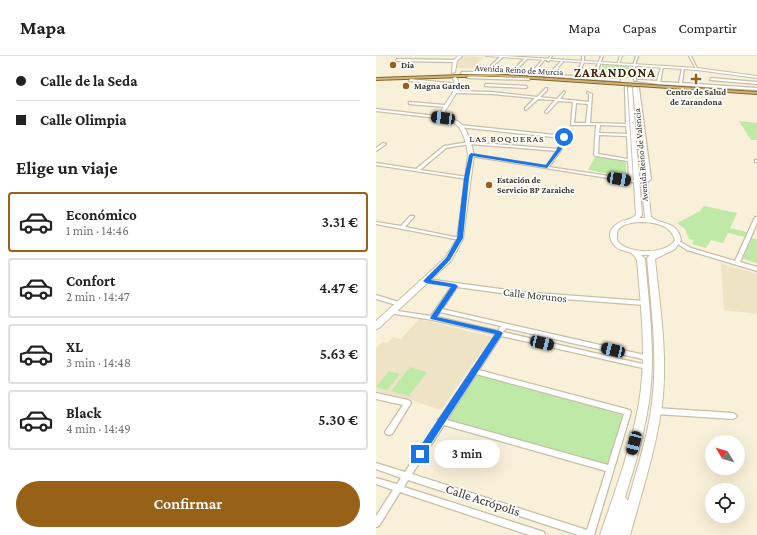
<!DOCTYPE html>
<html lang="es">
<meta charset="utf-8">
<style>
:root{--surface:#fff;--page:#f6f6f6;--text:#222;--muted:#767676;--line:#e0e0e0;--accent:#976218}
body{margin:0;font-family:"Crimson Pro",serif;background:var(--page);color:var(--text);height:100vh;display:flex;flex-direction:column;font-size:15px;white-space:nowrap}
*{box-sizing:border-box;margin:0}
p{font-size:13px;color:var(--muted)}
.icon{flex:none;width:22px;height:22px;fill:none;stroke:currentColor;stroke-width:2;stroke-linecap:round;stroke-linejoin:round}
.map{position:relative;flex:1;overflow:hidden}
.panel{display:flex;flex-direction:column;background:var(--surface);width:376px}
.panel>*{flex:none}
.top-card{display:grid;align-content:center;height:88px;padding:0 16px;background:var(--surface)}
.needle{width:26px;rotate:308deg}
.controls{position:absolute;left:329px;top:379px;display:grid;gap:8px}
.controls a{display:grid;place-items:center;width:40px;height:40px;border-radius:50%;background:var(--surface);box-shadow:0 4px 16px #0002;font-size:20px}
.end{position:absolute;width:18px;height:18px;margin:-9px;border:5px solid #1a73e8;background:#fff;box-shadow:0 0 0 2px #fff}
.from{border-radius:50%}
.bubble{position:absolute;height:28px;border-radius:14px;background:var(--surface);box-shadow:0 4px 16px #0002;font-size:13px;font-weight:600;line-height:28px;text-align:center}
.car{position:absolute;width:12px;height:24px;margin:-12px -6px;border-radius:5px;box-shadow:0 0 3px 1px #0007;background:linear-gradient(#222 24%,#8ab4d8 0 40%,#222 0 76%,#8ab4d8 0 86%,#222 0)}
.top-card b{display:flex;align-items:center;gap:14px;height:38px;font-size:15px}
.top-card b+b{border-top:1px solid var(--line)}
.top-card i{width:10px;height:10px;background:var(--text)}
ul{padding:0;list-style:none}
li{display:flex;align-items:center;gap:12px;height:60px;margin:0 8px 6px;padding:0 8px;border:2px solid var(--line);border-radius:4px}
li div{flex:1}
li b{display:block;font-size:15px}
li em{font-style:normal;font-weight:600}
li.on{border-color:var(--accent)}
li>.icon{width:36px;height:36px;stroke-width:1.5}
h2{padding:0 16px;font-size:18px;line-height:48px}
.cta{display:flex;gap:8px;margin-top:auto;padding:8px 16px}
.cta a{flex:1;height:46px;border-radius:24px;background:var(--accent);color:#fff;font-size:16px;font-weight:600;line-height:46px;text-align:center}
header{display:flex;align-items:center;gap:24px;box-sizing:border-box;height:56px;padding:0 20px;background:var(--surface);border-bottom:1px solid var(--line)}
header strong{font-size:19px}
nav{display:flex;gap:22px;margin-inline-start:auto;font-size:14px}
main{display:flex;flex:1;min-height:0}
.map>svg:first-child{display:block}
</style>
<header>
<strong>Mapa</strong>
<nav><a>Mapa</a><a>Capas</a><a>Compartir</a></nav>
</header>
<main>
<section class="panel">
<div class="top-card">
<b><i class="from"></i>Calle de la Seda</b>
<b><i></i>Calle Olimpia</b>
</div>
<h2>Elige un viaje</h2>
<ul>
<li class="on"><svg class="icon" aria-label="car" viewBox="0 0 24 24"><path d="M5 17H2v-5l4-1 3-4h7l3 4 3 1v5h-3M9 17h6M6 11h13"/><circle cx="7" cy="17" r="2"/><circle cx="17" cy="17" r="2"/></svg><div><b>Económico</b><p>1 min · 14:46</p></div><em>3.31 €</em></li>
<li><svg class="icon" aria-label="car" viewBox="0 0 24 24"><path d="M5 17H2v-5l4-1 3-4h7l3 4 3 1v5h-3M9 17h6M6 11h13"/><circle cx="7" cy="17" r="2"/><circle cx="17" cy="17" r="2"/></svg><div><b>Confort</b><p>2 min · 14:47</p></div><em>4.47 €</em></li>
<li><svg class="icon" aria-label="car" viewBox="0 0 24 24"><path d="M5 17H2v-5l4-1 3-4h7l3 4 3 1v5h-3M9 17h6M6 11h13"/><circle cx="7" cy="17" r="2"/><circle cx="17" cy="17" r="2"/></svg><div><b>XL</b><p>3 min · 14:48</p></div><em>5.63 €</em></li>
<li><svg class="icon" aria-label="car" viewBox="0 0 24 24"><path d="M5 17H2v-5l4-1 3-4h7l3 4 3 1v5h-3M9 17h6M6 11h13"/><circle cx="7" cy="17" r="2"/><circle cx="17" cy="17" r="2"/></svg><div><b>Black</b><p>4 min · 14:49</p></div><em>5.30 €</em></li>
</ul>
<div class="cta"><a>Confirmar</a></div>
</section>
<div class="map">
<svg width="381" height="479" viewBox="0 0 381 479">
<rect width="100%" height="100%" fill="#f9f0d9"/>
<!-- built -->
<path fill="#efe3c5" d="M85 0 108 1 100 8 113 9 108 13 80 12V9Z
M345 208 381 218V258L348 254Z
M43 263 116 281 65 354 32 343 0 336V292L6 286 11 287 17 281 25 283Z"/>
<!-- green -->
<path fill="#bfe9a6" d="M226 9 253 10 254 22 222 20Z
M363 65 381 67V84H375Z
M220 99 250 103V121L212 114Z
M328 150 361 157 354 172 371 176 369 181 352 177 347 187 335 184 330 192 316 188 318 184 313 183 309 173 301 167 324 155Z
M375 182 381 183V207L367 203Z
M34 311 51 316 33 340 15 335Z
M13 315 24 318 11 334 0 331Z
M98 315 252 356 235 413 65 365Z"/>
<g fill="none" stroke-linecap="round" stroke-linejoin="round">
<!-- street casing -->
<g stroke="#c7bea8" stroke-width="2.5">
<path id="street" d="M125 0 127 1 110 16H135L150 1 151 3 138 16 155 17 167 3 168 4 158 18 172 19 186 4 187 6 175 19 199 20 206 6V0H208V6L202 20 216 21 225 0H227L219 22 243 23 244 24 243 25 136 18H86L85 17 86 16H108Z
M174 0H176L173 5H171Z
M244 0H246L243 8 241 9Z
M260 0H262L259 9 260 24 259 25 258 24 257 9Z
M313 0H315L322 14 320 13Z
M21 3 79 4 80 5 79 6 20 5Z
M286 10 287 11 284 26 303 27 306 12 307 11 308 12 306 27 381 32V34L282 28 261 25 262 24 281 25 285 11Z
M92 20 153 22 154 23 153 24 91 22Z
M335 22 381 26V28L334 24Z
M34 23 82 28 83 29 82 30 33 25Z
M110 28 150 30 151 31 150 32 109 30V29Z
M250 30 251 31 257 124 267 126 271 123 261 32 262 31 263 32 275 123 269 128 95 100 93 99 95 98 170 110 181 95 93 88 70 92 44 114 92 121V123H91L0 109V107L40 113 68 90 93 86 182 93 186 82 83 71 82 70 84 69 189 80 190 81 185 94 173 111 253 123 252 105 220 100 218 99 220 69H195L197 46 182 45 171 57 169 56 179 44 162 43 150 54H149V52L159 42 116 38 79 37 78 36 79 35 116 36 161 41 170 32H171V34L164 41 181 43 188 35 189 36 184 43 213 46V38L211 37 212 36 216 38 214 67 250 68 249 31ZM200 47 212 48 210 67H198ZM224 69 250 70 251 78 223 77ZM223 79 251 80 252 103 222 98Z
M34 46 69 49 71 50 69 51 33 48V46Z
M0 53 70 61 72 62 70 63 0 55Z
M7 87 10 88 0 95V92Z
M379 104H381V106H379Z
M34 160H38V161L29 171 84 182 86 183 84 184 0 168V166L25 170Z
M379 161H381V167L364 206 381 211V215L311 194 299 186 301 185H303L315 192 359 205Z
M50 223 147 236 268 245 271 247 268 249 147 240 81 231 66 253 273 300 274 302 273 304H271L130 272 127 276 271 309H273L274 311 273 313H271L125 280 103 314 254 354 255 356 218 479H202L32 424 28 431 165 475 168 476 169 479H153L24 436 3 470 0 471V460L17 434 0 428V422L21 428 25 422 0 413V407L29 416 62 366V363L64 362 95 316 96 313H97L120 278 57 264 13 257 12 256 15 254 55 260 76 230 48 226 47 225ZM64 256 125 270 122 275 61 261ZM100 318 248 358 232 409 71 364ZM68 369 230 415 211 474 36 418Z
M0 239 26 247 27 248 24 250 0 243Z
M0 337 32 344 34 345 35 347 16 378 13 379 10 378 9 376 27 349 0 343Z
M280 352 357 357 359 358 361 360 359 362 357 363 280 358 278 357 277 355 278 353Z"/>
</g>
<!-- secondary casing -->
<g stroke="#c7bea8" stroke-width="2">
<path id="secondary" d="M82 0H86L81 5 79 16 76 17 77 5Z
M110 0H130L321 12 381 20V22L321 14Z
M79 21 81 22 84 31 69 55 72 61C75 62 78 63 81 65 91 70 96 89 98 99L87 183 75 205 3 272 0 273V265L69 202 81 183 92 99C91 89 87 72 78 67 75 65 71 64 68 63L65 55 80 31 77 22Z
M254 31 256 32 266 159 263 162H269L257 32 259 31 261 32 275 161C287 170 301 164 305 184L299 193 279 203C284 251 292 300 286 349 280 393 266 436 254 479H224C239 436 255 392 263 347 271 300 265 251 261 204 260 202 257 198 255 197 252 195 247 195 243 193 233 187 230 175 241 168 247 163 254 165 260 159L252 32ZM268 166C280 167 295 169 299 184 290 199 253 198 242 186 240 183 241 183 241 180 240 167 258 166 268 166ZM265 199H274L271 202C275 250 282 299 276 347 272 380 261 413 252 445L249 441C259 410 268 378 273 346 280 299 273 250 269 203Z"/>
</g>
<!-- primary casing -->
<g stroke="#866629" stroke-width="2">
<path id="primary" d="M114 18 381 36V38L114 20 0 24V22Z"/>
</g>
<!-- street -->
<use href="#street" fill="#fff" fill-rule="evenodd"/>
<!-- secondary -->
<use href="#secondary" fill="#fff" fill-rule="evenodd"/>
<!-- primary -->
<use href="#primary" fill="#cfb37d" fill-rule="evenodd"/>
</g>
<!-- route -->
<path fill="#1a73e8" d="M186 80 190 81 185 94 171 112 97 100 93 122 87 182 74 204 55 224 79 228 82 230 61 261 124 275 127 277 47 400H41L40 398 41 395 119 278 55 263 54 262 75 231 50 227 47 225 70 202 81 182 88 122 93 99 95 97 170 109 181 93Z"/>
<!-- markers -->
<g fill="#976218" stroke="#fefefe" stroke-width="1.5">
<circle cx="17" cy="9" r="4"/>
<path d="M318 17h4v4h4v4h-4v4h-4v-4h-4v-4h4z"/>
<circle cx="30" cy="30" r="4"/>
<circle cx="113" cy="129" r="4"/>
</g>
<g text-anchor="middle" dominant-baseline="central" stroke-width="3.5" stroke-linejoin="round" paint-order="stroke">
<!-- far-poi labels -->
<g font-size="9" font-weight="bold" fill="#3a362d" stroke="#fefefe" text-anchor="start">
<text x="25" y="9">Dia</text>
<text x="38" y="30">Magna Garden</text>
<text x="320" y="36" text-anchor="middle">Centro de Salud<tspan x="320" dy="10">de Zarandona</tspan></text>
<text x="121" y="124">Estación de<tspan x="121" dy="10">Servicio BP Zaraiche</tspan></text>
</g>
<!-- far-street labels -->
<g font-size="9" fill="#3a362d" stroke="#fefefe">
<text transform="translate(143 14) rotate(3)">Avenida Reino de Murcia</text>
<text transform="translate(265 99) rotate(-95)">Avenida Reino de Valencia</text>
</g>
<!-- far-neighbourhood labels -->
<g font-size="10" letter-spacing="1" fill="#3f2603" stroke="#fefefe">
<text x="131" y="82">LAS BOQUERAS</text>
</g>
<!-- street labels -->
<g font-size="11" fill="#3a362d" stroke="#fefefe">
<text transform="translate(159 239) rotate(6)">Calle Morunos</text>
</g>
<!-- far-district labels -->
<g font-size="13" font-weight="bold" letter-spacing="1" fill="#3f2603" stroke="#fefefe">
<text x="239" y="16">ZARANDONA</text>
</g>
<!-- near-street labels -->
<g font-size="13" fill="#3a362d" stroke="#fefefe">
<text transform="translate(107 444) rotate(18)">Calle Acrópolis</text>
</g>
</g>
</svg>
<div class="controls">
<a><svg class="needle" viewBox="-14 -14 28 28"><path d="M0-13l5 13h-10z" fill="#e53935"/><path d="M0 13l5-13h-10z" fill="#767676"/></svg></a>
<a><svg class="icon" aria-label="locate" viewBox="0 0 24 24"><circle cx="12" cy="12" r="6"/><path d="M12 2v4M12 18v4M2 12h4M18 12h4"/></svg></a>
</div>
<i class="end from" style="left:188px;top:81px"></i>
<i class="end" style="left:44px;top:398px"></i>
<div class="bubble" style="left:58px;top:384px;width:66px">3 min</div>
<i class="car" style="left:67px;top:62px;rotate:277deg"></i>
<i class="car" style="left:243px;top:123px;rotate:100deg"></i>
<i class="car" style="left:166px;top:287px;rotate:103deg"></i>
<i class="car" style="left:237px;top:294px;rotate:283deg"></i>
<i class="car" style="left:258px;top:387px;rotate:195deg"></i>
</div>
</main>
